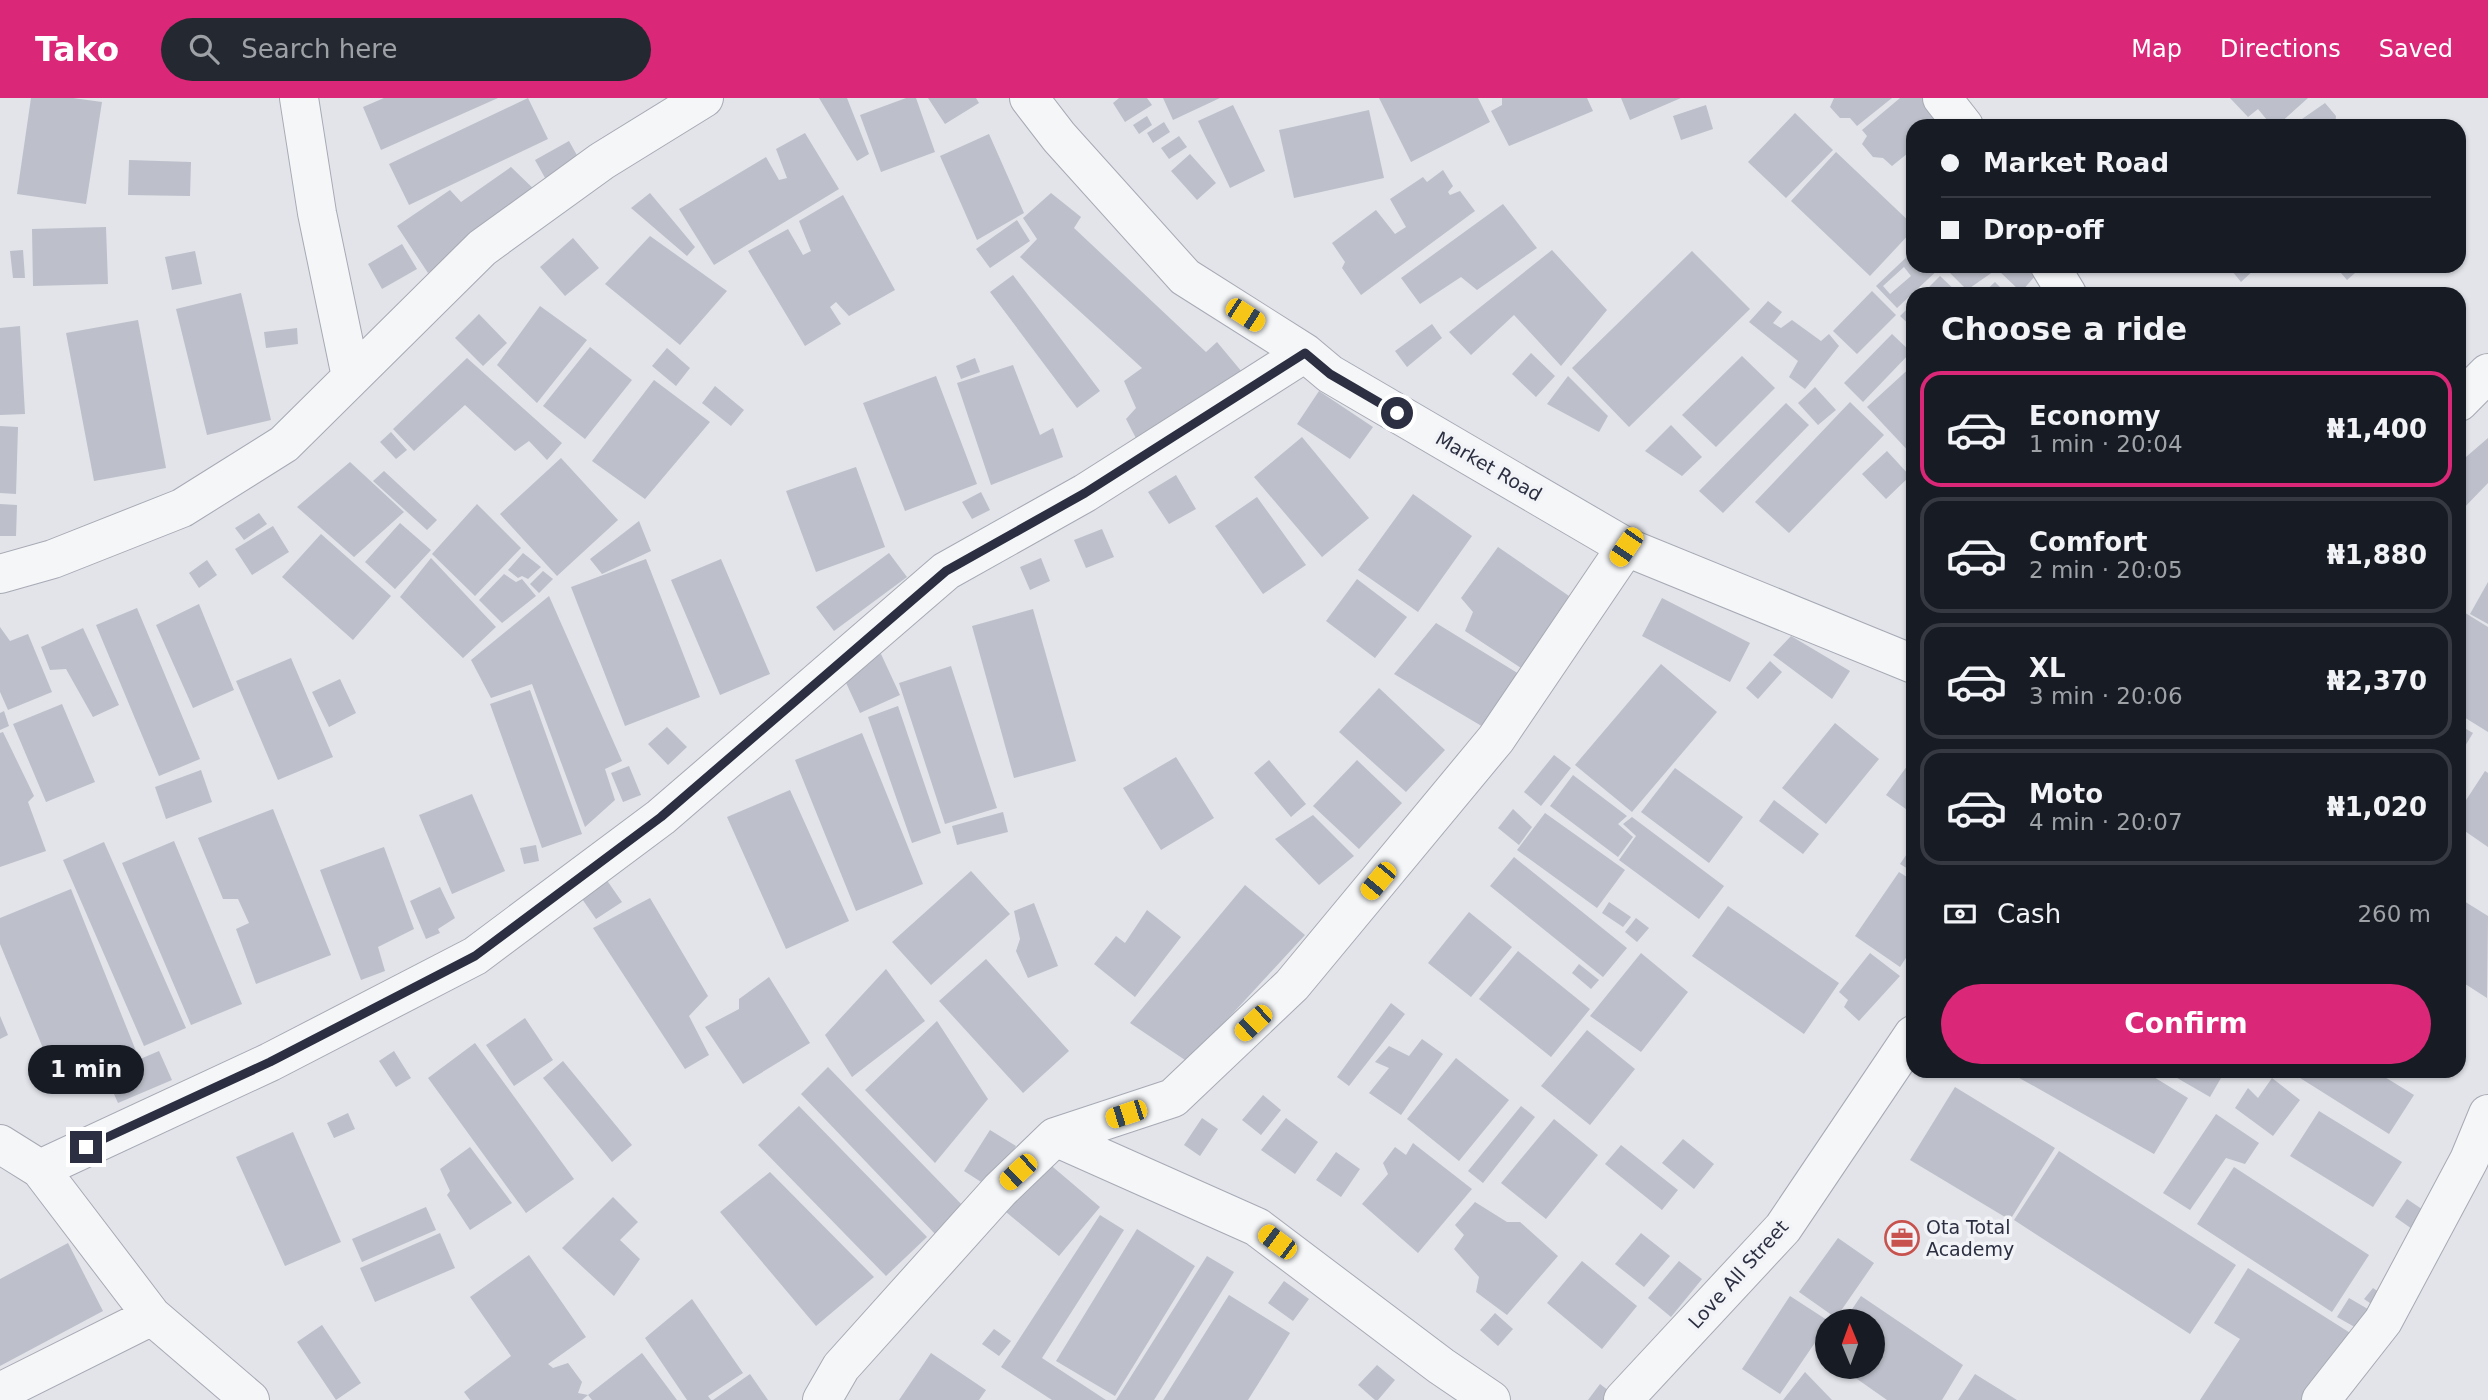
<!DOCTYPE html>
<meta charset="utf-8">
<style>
:root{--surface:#171b24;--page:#242831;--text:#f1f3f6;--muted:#9ea1a6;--line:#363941;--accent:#db2777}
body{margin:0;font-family:"DejaVu Sans",sans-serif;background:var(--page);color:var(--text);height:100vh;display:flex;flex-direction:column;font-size:26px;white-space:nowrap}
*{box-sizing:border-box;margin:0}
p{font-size:23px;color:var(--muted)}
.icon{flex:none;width:38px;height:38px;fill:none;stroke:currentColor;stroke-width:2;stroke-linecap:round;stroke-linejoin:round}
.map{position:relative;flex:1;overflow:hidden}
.panel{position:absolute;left:1906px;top:189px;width:560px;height:791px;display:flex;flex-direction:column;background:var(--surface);border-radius:21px;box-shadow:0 2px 5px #0004}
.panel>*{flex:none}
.top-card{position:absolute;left:1906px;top:21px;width:560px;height:154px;border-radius:21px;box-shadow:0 2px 5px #0004;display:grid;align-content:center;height:154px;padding:0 35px;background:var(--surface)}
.needle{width:46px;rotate:359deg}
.tools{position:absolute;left:1815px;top:1211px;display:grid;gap:14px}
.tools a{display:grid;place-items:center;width:70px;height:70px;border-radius:50%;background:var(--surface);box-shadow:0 2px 5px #0004;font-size:35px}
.end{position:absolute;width:32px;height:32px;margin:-16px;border:9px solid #2b2f41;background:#fff;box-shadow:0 0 0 4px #fff}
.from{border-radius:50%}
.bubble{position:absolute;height:49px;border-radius:24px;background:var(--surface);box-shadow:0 2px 5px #0004;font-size:23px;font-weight:700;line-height:49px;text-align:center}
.car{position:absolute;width:21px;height:42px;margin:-21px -10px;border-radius:9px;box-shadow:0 0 5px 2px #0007;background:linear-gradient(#f5c518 24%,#345 0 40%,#f5c518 0 76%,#345 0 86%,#f5c518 0)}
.top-card b{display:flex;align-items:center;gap:24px;height:66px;font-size:26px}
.top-card b+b{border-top:2px solid var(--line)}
.top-card i{width:18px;height:18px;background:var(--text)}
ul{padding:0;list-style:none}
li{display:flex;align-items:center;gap:21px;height:116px;margin:0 14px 10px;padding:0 21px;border:4px solid var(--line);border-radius:21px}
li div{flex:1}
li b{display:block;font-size:26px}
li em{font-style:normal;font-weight:700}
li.on{border-color:var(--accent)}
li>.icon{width:63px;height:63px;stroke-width:1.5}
h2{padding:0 35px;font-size:32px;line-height:84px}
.pay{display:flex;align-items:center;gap:18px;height:77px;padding:0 35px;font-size:26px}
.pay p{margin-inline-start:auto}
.button{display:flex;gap:14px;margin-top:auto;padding:14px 35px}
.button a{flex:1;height:80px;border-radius:42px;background:var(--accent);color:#fff;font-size:28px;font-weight:700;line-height:80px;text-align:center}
header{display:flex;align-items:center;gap:42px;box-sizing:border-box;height:98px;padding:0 35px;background:var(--accent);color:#fff}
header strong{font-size:33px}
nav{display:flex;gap:38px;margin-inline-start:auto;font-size:24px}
.search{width:490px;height:63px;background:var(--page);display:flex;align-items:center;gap:18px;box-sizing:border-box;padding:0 24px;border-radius:38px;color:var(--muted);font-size:26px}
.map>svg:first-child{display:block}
</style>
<header>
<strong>Tako</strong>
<div class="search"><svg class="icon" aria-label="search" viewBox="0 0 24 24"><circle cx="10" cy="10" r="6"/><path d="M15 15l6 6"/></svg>Search here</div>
<nav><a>Map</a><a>Directions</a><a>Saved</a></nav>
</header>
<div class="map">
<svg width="2488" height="1302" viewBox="0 0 2488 1302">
<rect width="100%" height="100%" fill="#e2e4ea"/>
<!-- building -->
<path fill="#bdbfca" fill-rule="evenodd" d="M31 0H73L102 4 86 106 17 96Z
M384 0H498L381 52 363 9Z
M528 0 548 41 409 107 389 66Z
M819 0H847L869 56 857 63Z
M906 0H916L935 54 881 74 860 17Z
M928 0H976L979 5 945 26Z
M1119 0H1147L1152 7 1125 24 1113 5Z
M1163 0H1220L1173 22Z
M1379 0H1478L1490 24 1411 64Z
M1502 0H1587L1593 13 1509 48 1491 13 1502 7Z
M1621 0H1681L1630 22Z
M1834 0H1892L1857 28 1850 20H1840L1830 9Z
M1900 0H1931L1940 28H1913V51L1892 68 1883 60 1873 59 1862 46 1867 38 1862 32Z
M2230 0H2308L2277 28H2272L2258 11 2248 19Z
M2325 5 2336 18 2335 28H2292Z
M1233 7 1265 73 1230 90 1198 23Z
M1706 7 1713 31 1681 42 1673 18Z
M1369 12 1384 80 1294 100 1279 32Z
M1795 15 1833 52 1786 100 1748 64Z
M1147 18 1152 27 1139 36 1133 27Z
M1164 24 1170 34 1153 45 1147 35Z
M805 35 839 91 714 167 679 111 766 59 779 82 787 80 776 51Z
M989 36 1024 115 977 142 940 58Z
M1179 38 1187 49 1169 61 1161 50Z
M569 43 583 68 549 87 535 62Z
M1836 54 1913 127V132L1870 178 1791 103Z
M1190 56 1216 85 1197 102 1171 73Z
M129 62 191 64 190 98 128 97Z
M511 69 539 96 428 175 397 128 450 92 461 104Z
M1443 72 1453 88 1448 94 1450 97 1460 93 1475 113 1361 197 1342 170 1345 164 1332 145 1376 112 1395 136 1406 129 1390 101 1423 79 1427 84Z
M650 95 695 149 687 158 631 110Z
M1051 95 1081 119 1074 130 1206 254 1217 244 1242 274 1138 344 1126 321 1136 310 1124 283 1142 270 1020 159 1037 141 1023 120Z
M843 97 895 192 849 218 836 204 830 209 841 226 805 248 748 153 788 131 803 157 811 153 799 123Z
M1503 106 1537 150 1477 192 1461 179 1420 206 1401 180Z
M1017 122 1030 143 990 170 976 151Z
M106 129 108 186 33 188 32 131Z
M650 138 727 193 680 247 605 186Z
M573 140 599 170 565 198 540 169Z
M402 146 417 171 382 191 368 166Z
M23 152 25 180H13L10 153Z
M1552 152 1607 212 1561 268 1514 217 1471 257 1449 234Z
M195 153 202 186 172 192 165 159Z
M1692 153 1750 211 1629 329 1572 270Z
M1913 153V168H1942L1897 210 1876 188ZM1904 169 1911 178 1890 196 1883 188Z
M1955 168H1972L1978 174 1984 168H2044L2021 194 1997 171 1967 192 1949 174Z
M2228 168H2258L2241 184Z
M2335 168H2363L2347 182Z
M1013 177 1100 293 1077 310 990 194Z
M1940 178 1959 196H1922Z
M1995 184 2007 196H1982Z
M1872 193 1896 217 1857 256 1833 233Z
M241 195 271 322 207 337 176 211Z
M1768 203 1782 214 1773 225 1781 230 1792 222 1821 243 1829 236 1839 248 1805 291 1789 279 1798 263 1749 224Z
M1913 205V230L1900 218Z
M540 208 587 242 537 305 497 267Z
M479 216 507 245 483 268 455 240Z
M138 222 166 370 94 383 66 235Z
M1432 226 1442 240 1407 269 1395 253Z
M20 228 25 316 0 317V230Z
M297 230 298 246 266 250 264 234Z
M1892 236 1911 254 1863 304 1844 285Z
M590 249 632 282 585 341 543 308Z
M667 250 690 270 676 288 652 268Z
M1531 255 1555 278 1536 299 1512 276Z
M1742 258 1775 290 1716 349 1682 317Z
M467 260 562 345 547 362 529 343 515 353 465 307 414 353 393 331Z
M975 260 980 274 961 281 956 268Z
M1013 267 1040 337 1053 330 1063 359 991 387 957 285Z
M1913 267V358L1867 309Z
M936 278 977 386 905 413 863 305Z
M1568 278 1608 318 1599 334 1547 306Z
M654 282 710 324 645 401 592 363Z
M715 288 744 312 731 328 702 305Z
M1815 289 1836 312 1818 327 1798 305Z
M1319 293 1373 329 1350 361 1297 326Z
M1850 304 1884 337 1789 435 1755 404Z
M1786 305 1809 327 1723 415 1699 393Z
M1671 327 1702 359 1682 378 1645 353Z
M0 328 18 329 16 396 0 395Z
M391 334 407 352 396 361 380 344Z
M1302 339 1369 420 1322 459 1254 379Z
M2488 340V385L2459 415V365Z
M1887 353 1910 378 1886 401 1862 376Z
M561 360 618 422 557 478 500 416Z
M350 364 404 414 354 459 297 409Z
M856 369 885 449 816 474 786 393Z
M384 373 437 422 427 432 373 383Z
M1176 377 1196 411 1169 426 1148 394Z
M981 394 990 412 972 421 962 404Z
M1413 396 1472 438 1418 514 1358 472Z
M1257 399 1306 467 1263 496 1215 428Z
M0 406 17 407 16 438H0Z
M477 406 521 450 475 498 432 456Z
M259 415 267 426 244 442 235 430Z
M639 423 651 453 602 476 590 461Z
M400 425 431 452 395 491 365 464Z
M273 428 289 454 252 477 235 451Z
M1102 431 1114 459 1086 470 1074 442Z
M321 436 391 498 353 542 282 479Z
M1498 449 1569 498 1521 570 1465 533 1473 514 1461 500Z
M523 455 541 469 528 481 522 478 518 480 508 472Z
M889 455 907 479 834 533 816 509Z
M431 460 496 529 463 560 400 499Z
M1041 460 1050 483 1030 492 1020 469Z
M646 461 700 599 625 628 571 489Z
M721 461 770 576 720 597 671 482Z
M207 462 217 477 199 490 189 475Z
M543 473 553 481 539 495 530 486Z
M504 476 516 484 522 481 536 498 502 525 479 502Z
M1357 481 1407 519 1375 560 1326 523Z
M2488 484V526L2470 516Z
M549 498 622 663 605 671 615 702 585 729 532 586 491 600 471 562Z
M1662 500 1750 545 1730 584 1642 538Z
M199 506 234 592 193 610 156 527Z
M137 510 200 661 159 678 96 527Z
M1033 511 1076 663 1014 680 972 528Z
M2462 513 2488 529V634L2459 616V519Z
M1436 525 1529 582 1495 636 1394 576Z
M0 529 10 543 28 536 52 594 8 612 0 594Z
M83 530 119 607 93 619 66 571 50 572 41 549Z
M1791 538 1850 573 1832 601 1773 557Z
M881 556 900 597 860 615 841 574Z
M291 560 333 659 278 682 236 583Z
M1770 563 1782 574 1758 601 1746 590Z
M1661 566 1717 614 1632 714 1575 667Z
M951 568 997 710 945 726 899 585Z
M340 581 356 615 329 629 312 594Z
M1379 590 1445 652 1406 694 1339 634Z
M530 592 582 736 542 750 490 606Z
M62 606 95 684 46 704 13 626Z
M898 608 941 735 912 745 868 619Z
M4 613 9 628 0 632V615Z
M1835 625 1879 661 1826 726 1782 690Z
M2459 627 2473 635 2459 658Z
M667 629 687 649 668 667 648 646Z
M3 634 34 698 28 704 46 753 0 769V635Z
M862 635 923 786 856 813 795 662Z
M1554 657 1571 670 1541 708 1524 694Z
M1176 659 1214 720 1161 752 1123 690Z
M1913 660V716L1886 697Z
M1269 662 1306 706 1291 719 1254 675Z
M1357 662 1402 705 1359 751 1313 708Z
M629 668 641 697 623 704 611 675Z
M1675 670 1743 719 1709 765 1641 714Z
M201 672 212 704 166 721 155 689Z
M2485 673 2488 675V749L2459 729V713Z
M1573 677 1627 718 1618 726 1633 739 1618 759 1550 708Z
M790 692 849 823 786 851 727 719Z
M472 696 505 773 452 796 419 717Z
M1774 702 1819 736 1803 756 1759 723Z
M273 711 331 857 256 886 236 831 249 825 238 801H223L198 740Z
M1513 711 1532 729 1519 747 1498 730Z
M1003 714 1008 734 957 747 952 728Z
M1545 715 1625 772 1597 810 1517 752Z
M1313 717 1354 758 1319 787 1275 741Z
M1632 719 1724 788 1699 821 1619 762 1636 738 1623 726Z
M174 743 242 906 191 927 122 765Z
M104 744 186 930 144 948 63 762Z
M536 747 539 763 524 766 520 750Z
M1913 747V774L1900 766Z
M384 749 414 831 378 849 385 873 361 882 320 772Z
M1514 759 1627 850 1603 879 1490 788Z
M971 773 1010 816 931 887 892 844Z
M1899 774 1913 783V849L1900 869 1855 838Z
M606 781 622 804 596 821 580 798Z
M1245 787 1305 837 1188 964 1130 925Z
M440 789 455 820 438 831 440 835 426 841 410 803Z
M71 791 136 953 111 964 99 961 52 972 0 846V820Z
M650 800 708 898 689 918 709 957 685 971 593 830Z
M2459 800 2488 818 2487 900 2459 882Z
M1609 804 1631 819 1623 829 1602 815Z
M1034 805 1058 868 1028 880 1016 853 1020 841 1014 813Z
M1728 808 1839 885 1804 936 1692 858Z
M1147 812 1181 839 1135 899 1094 866 1116 838 1125 845Z
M1469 814 1512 849 1471 899 1428 865Z
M1636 820 1649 830 1637 844 1625 834Z
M1518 853 1590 911 1551 959 1479 901Z
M1641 855 1688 894 1641 954 1590 918Z
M1870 855 1900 878 1859 923 1844 909 1848 902 1839 894Z
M986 861 1069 953 1023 995 939 903Z
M1579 866 1599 882 1591 891 1572 875Z
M886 871 925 923 852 979 825 937Z
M769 879 810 945 743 986 705 929 739 911V901Z
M1391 905 1405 916 1349 988 1337 979Z
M0 918 8 937 0 941Z
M525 920 553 962 514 988 486 947Z
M937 923 988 1001 935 1065 865 992Z
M1587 932 1635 971 1590 1027 1541 988Z
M1422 941 1443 956 1401 1017 1369 995 1389 970 1375 964 1389 948 1409 958Z
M475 945 574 1081 526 1115 428 980Z
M159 953 172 982 118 1005 105 976Z
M394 953 411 980 396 989 379 963Z
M1456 960 1509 1002 1459 1063 1407 1021Z
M563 963 632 1047 612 1064 543 980Z
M828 969 965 1110 937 1138 801 996Z
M2007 973H2144L2188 1000 2154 1056Z
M2165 973H2225L2210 999Z
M2289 973H2375L2414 997 2389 1036Z
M2272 980 2300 1002 2273 1038 2235 1010 2248 990 2258 1000Z
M1955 989 2055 1050 2010 1122 1910 1062Z
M1263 997 1281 1012 1261 1037 1242 1022Z
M799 1008 927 1139 886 1178 758 1047Z
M1521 1008 1535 1019 1483 1085 1468 1073Z
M2319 1013 2402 1064 2373 1109 2290 1058Z
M348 1015 355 1031 334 1040 327 1025Z
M2216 1016 2259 1045 2245 1066 2226 1060 2190 1112 2163 1095Z
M1202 1020 1218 1031 1200 1058 1184 1047Z
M1286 1020 1318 1044 1295 1076 1261 1052Z
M1554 1021 1598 1057 1546 1121 1501 1085Z
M990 1032 1016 1048 989 1089 964 1073Z
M293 1034 341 1144 285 1168 236 1059Z
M1683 1041 1714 1066 1694 1091 1662 1065Z
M1413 1045 1472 1091 1418 1155 1362 1106 1388 1076 1383 1065 1395 1049 1406 1057Z
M1621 1047 1678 1092 1662 1112 1605 1066Z
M470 1049 512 1105 470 1132 447 1097 450 1093 440 1071Z
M2059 1053 2236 1167 2190 1236 2014 1122Z
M1336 1054 1360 1071 1341 1099 1316 1082Z
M1047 1064 1100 1109 1059 1158 1006 1114Z
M2234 1069 2369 1157 2332 1214 2197 1126Z
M770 1074 874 1179 816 1228 720 1114Z
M613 1099 638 1124 620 1142 640 1161 614 1198 562 1150Z
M2407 1101 2435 1120 2422 1138 2395 1119Z
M1475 1104 1507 1124H1520L1558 1158 1507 1217 1476 1194 1479 1179 1454 1151 1464 1137 1455 1127Z
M426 1109 436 1132 362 1164 352 1141Z
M1100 1117 1124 1132 1042 1260 1106 1302H1052L1001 1269Z
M1137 1131 1195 1168 1115 1298 1056 1263Z
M440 1135 455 1170 375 1204 360 1170Z
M1641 1135 1670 1158 1644 1189 1615 1166Z
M1838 1140 1874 1165 1836 1220 1799 1194Z
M68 1145 103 1213 0 1268V1181Z
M529 1157 586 1239 548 1266 553 1270 568 1265 582 1284 578 1295 588 1297 642 1255 677 1302H592L588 1297 582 1302H470L464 1294 511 1258 470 1199Z
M1207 1158 1234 1174 1154 1302H1116Z
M1582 1163 1637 1208 1602 1251 1547 1205Z
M1679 1163 1702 1181 1671 1219 1648 1200Z
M2248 1170 2355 1238 2307 1302H2200L2240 1241 2214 1225Z
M1284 1183 1309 1201 1293 1223 1268 1205Z
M2373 1190 2391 1202 2383 1214 2364 1201Z
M1229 1197 1290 1235 1248 1302H1163Z
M1790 1198 1827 1222V1227L1780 1296 1742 1271Z
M1861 1198 1963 1267 1942 1302H1887L1840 1269H1872V1223H1844Z
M2349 1200 2378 1217 2367 1236 2337 1219Z
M692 1201 743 1275 708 1298 711 1302H687L645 1240Z
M1495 1215 1513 1231 1498 1248 1480 1232Z
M322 1227 361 1285 336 1302 297 1244Z
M994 1231 1011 1243 999 1258 982 1246Z
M931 1255 986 1292 979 1302H899Z
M1377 1267 1395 1282 1378 1302H1375L1358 1287Z
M1805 1274 1832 1302H1783Z
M750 1276 768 1302H713Z
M1975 1276 2017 1302H1958Z
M1600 1286 1618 1300 1617 1302H1588Z"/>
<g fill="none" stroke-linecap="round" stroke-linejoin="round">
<!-- street casing -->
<g stroke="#a7aab4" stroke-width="40">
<path id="street" d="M299 0 317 115 351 279
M1029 0 1059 39 1185 179 1305 255 1330 276 1626 449 1913 566
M1942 0 1964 28
M2050 168 2067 196
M2459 304 2488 275
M0 476 53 461 182 410 284 346 482 150 602 63 704 0
M1055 1039 1257 1129 1441 1268 1491 1302
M0 1046 40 1071 152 1218 250 1302
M40 1071 270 964 475 858 661 719 946 473 1085 395 1305 255
M0 1294 152 1218
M822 1302 841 1269 1000 1092 1055 1039 1173 1000 1292 887 1496 641 1626 449
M1623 1302 1783 1130 1913 937
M2321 1302 2383 1223 2469 1062 2488 1016"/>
</g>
<!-- street -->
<use href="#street" stroke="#f5f6f8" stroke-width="38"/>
</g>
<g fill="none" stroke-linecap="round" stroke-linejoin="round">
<!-- route -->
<path stroke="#2b2f41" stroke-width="9" d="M86 1049 270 964 475 858 661 719 946 473 1085 395 1305 255 1330 276 1397 315"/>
</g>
<!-- icons -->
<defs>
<g id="office-ring" transform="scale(1.75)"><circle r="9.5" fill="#f2f3f7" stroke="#c8534e" stroke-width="1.5"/><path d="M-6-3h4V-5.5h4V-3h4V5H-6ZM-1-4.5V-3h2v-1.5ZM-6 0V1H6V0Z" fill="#c8534e"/></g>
</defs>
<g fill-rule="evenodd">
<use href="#office-ring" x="1902" y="1140"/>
</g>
<g text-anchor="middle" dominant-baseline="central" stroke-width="7" stroke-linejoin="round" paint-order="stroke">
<!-- street labels -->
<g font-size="19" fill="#2b2f41" stroke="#f2f3f7">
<text transform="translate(1489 368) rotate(30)">Market Road</text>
<text transform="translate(1738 1176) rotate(-48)">Love All Street</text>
</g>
<!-- poi labels -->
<g font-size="19" fill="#2b2f41" stroke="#f2f3f7" text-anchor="start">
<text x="1926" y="1129">Ota Total<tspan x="1926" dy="22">Academy</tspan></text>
</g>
</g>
</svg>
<div class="tools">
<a><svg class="needle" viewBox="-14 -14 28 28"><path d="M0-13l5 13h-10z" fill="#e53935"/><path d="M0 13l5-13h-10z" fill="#9ea1a6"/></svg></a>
</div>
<i class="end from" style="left:1397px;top:315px"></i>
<i class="end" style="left:86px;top:1049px"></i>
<div class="bubble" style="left:28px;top:947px;width:116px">1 min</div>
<i class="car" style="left:1245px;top:217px;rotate:123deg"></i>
<i class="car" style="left:1626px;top:449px;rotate:214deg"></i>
<i class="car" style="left:1378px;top:783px;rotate:220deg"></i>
<i class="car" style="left:1253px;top:925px;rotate:227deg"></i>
<i class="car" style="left:1126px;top:1016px;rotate:252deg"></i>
<i class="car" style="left:1018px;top:1074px;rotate:227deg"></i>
<i class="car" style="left:1277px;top:1144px;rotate:307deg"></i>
<div class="top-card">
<b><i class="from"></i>Market Road</b>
<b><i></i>Drop-off</b>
</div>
<section class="panel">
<h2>Choose a ride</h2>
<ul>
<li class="on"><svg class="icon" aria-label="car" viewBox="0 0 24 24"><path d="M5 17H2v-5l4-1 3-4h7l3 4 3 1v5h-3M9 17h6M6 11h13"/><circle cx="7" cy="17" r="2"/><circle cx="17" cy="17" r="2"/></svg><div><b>Economy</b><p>1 min · 20:04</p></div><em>₦1,400</em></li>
<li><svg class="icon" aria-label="car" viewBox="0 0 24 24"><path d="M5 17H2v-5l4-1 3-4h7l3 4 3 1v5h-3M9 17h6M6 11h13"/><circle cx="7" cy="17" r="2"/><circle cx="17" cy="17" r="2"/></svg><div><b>Comfort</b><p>2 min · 20:05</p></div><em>₦1,880</em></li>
<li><svg class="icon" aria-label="car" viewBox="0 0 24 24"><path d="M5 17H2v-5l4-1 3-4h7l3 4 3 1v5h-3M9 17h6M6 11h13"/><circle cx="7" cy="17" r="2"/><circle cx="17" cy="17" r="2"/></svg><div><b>XL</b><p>3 min · 20:06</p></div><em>₦2,370</em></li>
<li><svg class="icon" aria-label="car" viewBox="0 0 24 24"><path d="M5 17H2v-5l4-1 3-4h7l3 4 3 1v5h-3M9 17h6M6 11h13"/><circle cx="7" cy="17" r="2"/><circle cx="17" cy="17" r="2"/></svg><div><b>Moto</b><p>4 min · 20:07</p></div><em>₦1,020</em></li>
</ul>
<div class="pay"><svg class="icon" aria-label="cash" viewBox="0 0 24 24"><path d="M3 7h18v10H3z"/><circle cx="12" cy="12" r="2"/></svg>Cash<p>260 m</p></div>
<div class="button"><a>Confirm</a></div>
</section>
</div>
